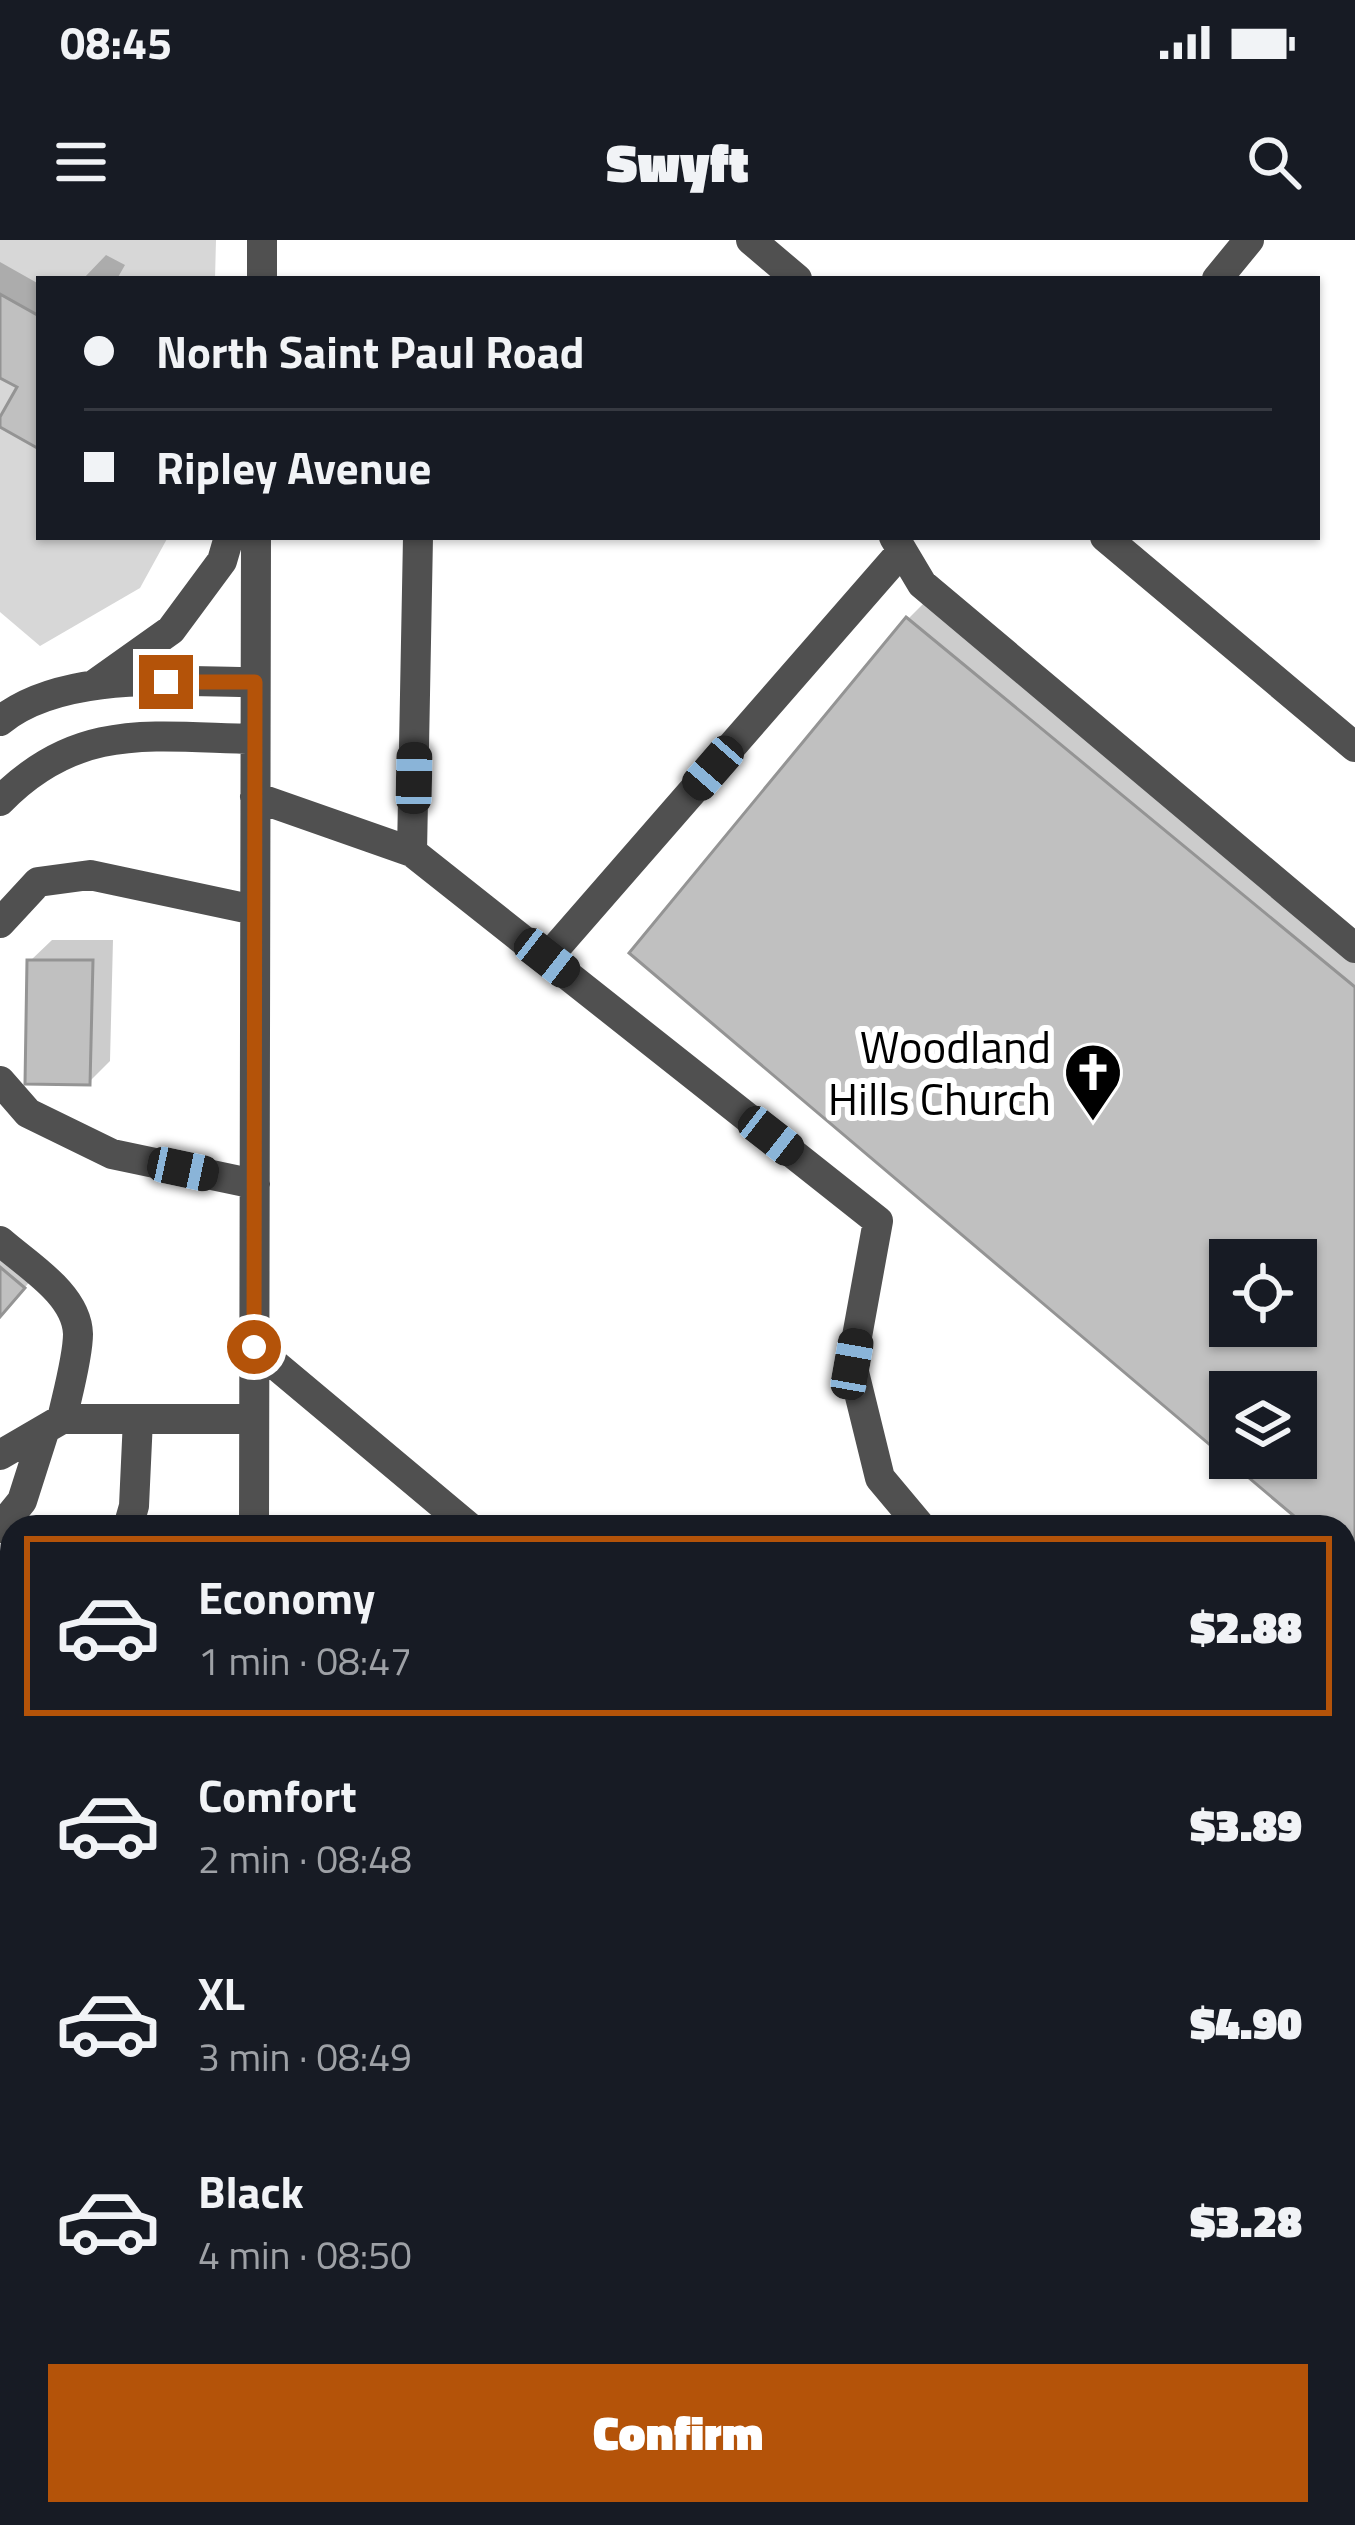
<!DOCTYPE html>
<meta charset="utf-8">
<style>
:root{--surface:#171b24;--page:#242831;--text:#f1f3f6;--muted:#9ea1a6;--line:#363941;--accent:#b45309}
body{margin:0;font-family:"Titillium Web",sans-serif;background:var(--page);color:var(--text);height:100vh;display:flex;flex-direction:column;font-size:45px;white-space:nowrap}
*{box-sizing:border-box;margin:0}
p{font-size:39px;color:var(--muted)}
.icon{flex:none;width:66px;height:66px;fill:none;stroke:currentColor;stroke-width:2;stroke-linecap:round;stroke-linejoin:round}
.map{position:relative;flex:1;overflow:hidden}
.side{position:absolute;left:0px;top:1275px;width:1356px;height:1011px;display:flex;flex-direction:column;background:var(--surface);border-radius:36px 36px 0 0;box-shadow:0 3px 9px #0004}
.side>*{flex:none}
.top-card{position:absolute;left:36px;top:36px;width:1284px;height:264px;border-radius:0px;box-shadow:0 3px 9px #0004;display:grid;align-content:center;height:264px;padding:0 48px;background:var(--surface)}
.fabs{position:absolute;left:1209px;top:999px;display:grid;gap:24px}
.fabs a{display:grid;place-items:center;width:108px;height:108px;border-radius:0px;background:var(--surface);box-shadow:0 3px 9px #0004;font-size:60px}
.end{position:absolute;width:54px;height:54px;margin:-27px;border:15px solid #b45309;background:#fff;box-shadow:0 0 0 6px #fff}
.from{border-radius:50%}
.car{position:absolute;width:36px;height:72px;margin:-36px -18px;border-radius:15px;box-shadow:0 0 9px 3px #0007;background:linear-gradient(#222 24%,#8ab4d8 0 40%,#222 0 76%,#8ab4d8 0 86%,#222 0)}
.top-card b{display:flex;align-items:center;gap:42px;height:114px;font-size:45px}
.top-card b+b{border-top:3px solid var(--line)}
.top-card i{width:30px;height:30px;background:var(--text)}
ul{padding:21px 0 0;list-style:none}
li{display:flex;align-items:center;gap:36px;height:180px;margin:0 24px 18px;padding:0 24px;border:6px solid transparent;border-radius:0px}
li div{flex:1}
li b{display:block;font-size:45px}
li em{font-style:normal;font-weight:800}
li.on{border-color:var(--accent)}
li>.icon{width:108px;height:108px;stroke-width:1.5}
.button{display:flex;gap:24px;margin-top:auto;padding:24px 48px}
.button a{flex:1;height:138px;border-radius:0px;background:var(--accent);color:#fff;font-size:48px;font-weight:800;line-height:138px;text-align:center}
.status{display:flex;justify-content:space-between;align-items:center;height:84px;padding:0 60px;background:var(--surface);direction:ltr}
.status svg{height:33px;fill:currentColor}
header{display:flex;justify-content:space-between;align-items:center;height:156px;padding:0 48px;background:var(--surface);font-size:54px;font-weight:800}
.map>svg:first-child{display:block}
</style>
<div class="status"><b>08:45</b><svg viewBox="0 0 49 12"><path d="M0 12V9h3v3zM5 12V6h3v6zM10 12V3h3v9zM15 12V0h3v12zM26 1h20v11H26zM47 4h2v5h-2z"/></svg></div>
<header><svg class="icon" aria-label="menu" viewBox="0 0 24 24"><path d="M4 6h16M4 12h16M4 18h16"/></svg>Swyft<svg class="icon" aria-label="search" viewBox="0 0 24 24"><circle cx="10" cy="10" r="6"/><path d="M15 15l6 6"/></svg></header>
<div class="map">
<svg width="1355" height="2285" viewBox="0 0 1355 2285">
<rect width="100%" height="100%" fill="#fff"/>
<!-- green -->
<path fill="#d7d7d7" d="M0 0H216L215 39H39V297H168L140 348 40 406 0 372Z"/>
<!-- shadow -->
<path fill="#0003" fill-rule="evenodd" d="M106 15 125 25 117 39H83Z
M0 22 39 44V205L0 183 21 146 0 135Z
M936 351 1355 697V1324L1344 1314V1287H1312L1230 1218H1296V1152H1230V1218L908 379ZM1230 1020H1296V1086H1230Z
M52 700H113L110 821 89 842 30 721Z
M0 988 43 1026 0 1077Z"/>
<!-- building -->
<path fill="#c0c0c0" stroke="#949494" stroke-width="3" fill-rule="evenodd" d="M0 54 39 76V209L0 187V177L17 147 0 138Z
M906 377 1355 747V1328L1344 1318V1287H1307L629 713ZM1230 1020H1296V1086H1230ZM1230 1152H1296V1218H1230Z
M27 720H93L90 845 25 844Z
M0 1027 25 1048 0 1077Z
M0 1983H12V2037L0 2030Z
M12 2059V2145L4 2155 12 2162V2229L0 2219V2073Z
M1151 2274H1259L1250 2285H1164Z"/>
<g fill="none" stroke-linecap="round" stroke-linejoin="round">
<!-- minor-tunnel -->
<path stroke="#d9d9d9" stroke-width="30" stroke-dasharray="30 15" stroke-linecap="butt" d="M0 2110 12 2121"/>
<!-- minor -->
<path stroke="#505050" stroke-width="30" d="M751 0 797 39
M262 39V0
M1217 39 1249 0
M894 297 922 344 1355 708
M1105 297 1355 507
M95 444 171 390 222 321 229 297
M0 481C63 430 177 442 255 442
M255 557 412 612 878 981 852 1124 880 1238 921 1287
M0 561C78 481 153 497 254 499
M412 612 418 297
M0 683 38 642 90 635 255 670
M547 718 902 311
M0 841 28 873 112 914 255 944
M0 1001C27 1025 77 1054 78 1094 78 1117 67 1156 62 1179
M254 1107 469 1287
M0 1215 62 1179H254
M128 1287 134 1266 138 1179
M254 1287 256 297
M0 1288 22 1261 45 1189
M1344 1395 1355 1403
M0 1455 12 1441
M0 1637 12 1624
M1344 1683 1355 1670
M0 1747 12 1758
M1344 1853 1355 1863
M1344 2024 1355 2034
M1344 2226 1355 2236
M0 2249 12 2259
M30 2274 43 2285
M233 2274 234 2285
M287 2274 289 2285
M399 2274 400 2285
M516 2274 529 2285
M112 2285 119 2274
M1344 2285 1355 2272"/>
</g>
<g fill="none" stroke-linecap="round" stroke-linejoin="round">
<!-- route -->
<path stroke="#b45309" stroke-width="15" d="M166 442H255L254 1107"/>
</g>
<!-- icons -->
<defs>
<g id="church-pin" transform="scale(3)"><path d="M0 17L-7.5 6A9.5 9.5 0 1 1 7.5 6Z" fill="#000" stroke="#fff"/><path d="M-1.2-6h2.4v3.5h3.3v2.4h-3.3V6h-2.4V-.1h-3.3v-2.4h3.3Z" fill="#fff"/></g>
</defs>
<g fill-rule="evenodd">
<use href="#church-pin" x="1093" y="832"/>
</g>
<g text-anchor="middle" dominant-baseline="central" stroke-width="12" stroke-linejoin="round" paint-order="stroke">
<!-- poi labels -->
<g font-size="45" fill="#000" stroke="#fff" text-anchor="end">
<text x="1051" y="806">Woodland<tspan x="1051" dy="52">Hills Church</tspan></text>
</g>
</g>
</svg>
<div class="fabs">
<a><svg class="icon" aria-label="locate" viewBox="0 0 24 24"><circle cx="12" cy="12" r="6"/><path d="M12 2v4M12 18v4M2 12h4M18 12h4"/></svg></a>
<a><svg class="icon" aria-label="layers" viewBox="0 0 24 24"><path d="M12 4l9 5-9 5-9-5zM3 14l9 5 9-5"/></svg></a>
</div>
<i class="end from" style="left:254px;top:1107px"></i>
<i class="end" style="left:166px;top:442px"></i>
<i class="car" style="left:713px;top:528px;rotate:221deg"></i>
<i class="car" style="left:414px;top:538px;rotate:1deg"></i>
<i class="car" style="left:547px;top:718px;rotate:128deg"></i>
<i class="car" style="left:771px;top:896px;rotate:128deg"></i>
<i class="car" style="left:183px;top:929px;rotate:102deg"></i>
<i class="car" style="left:852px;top:1124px;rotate:10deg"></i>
<div class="top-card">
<b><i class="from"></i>North Saint Paul Road</b>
<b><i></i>Ripley Avenue</b>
</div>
<section class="side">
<ul>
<li class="on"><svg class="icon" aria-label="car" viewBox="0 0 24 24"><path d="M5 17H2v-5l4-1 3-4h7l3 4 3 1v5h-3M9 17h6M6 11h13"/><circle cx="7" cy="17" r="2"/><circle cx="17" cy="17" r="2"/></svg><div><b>Economy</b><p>1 min · 08:47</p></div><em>$2.88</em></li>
<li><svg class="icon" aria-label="car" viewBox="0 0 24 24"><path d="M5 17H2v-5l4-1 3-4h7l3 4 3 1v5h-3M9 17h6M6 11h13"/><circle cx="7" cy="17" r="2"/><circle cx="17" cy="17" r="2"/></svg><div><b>Comfort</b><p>2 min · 08:48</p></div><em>$3.89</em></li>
<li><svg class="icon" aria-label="car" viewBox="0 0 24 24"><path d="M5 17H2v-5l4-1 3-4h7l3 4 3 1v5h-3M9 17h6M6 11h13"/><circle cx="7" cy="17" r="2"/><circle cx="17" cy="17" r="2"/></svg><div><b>XL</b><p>3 min · 08:49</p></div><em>$4.90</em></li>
<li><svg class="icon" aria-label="car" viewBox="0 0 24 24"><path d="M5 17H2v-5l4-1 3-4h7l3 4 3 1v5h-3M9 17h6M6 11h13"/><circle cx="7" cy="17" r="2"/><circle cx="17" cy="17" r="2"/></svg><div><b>Black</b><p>4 min · 08:50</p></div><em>$3.28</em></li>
</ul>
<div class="button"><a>Confirm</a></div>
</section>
</div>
